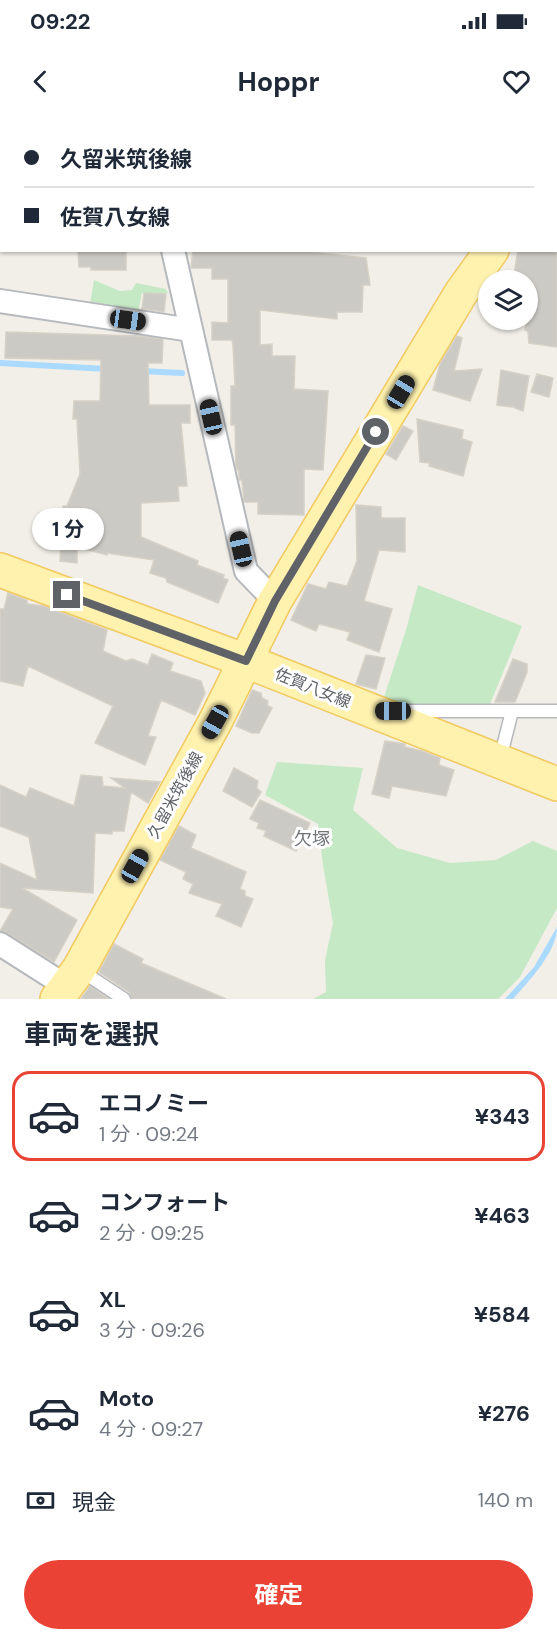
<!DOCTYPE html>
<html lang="ja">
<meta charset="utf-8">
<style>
:root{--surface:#fff;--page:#f2f2f3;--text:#1f2937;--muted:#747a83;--line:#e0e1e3;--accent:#ea4335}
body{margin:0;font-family:"DM Sans","Noto Sans JP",sans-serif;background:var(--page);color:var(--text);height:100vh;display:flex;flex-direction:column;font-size:22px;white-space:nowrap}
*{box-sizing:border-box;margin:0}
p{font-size:20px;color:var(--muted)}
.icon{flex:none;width:33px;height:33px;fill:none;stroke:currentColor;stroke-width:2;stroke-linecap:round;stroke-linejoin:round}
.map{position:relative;height:879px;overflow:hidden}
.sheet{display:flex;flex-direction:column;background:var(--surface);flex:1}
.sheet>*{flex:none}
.guide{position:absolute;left:0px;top:0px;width:558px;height:132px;box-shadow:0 2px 4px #0004;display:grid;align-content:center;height:132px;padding:0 24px;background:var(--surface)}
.tools{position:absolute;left:478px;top:150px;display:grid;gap:12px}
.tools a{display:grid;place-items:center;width:60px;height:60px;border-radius:50%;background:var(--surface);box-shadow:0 2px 4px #0004;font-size:30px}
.end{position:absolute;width:27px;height:27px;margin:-14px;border:8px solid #5f6368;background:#fff;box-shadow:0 0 0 3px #fff}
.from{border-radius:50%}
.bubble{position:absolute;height:42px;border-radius:21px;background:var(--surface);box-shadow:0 2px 4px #0004;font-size:20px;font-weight:700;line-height:42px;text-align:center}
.car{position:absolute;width:18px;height:36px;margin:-18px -9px;border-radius:8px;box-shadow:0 0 4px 2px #0007;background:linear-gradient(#222 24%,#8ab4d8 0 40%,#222 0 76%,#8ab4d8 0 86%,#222 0)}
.guide b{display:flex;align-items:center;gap:21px;height:57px;font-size:22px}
.guide b+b{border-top:2px solid var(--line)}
.guide i{width:15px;height:15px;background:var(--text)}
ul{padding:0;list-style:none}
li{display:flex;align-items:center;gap:18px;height:90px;margin:0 12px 9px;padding:0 12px;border:3px solid transparent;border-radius:18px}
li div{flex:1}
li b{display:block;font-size:22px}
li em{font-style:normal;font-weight:700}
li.current{border-color:var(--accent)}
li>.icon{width:54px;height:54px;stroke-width:1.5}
h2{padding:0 24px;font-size:27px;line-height:72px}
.pay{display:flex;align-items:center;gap:15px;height:66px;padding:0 24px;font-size:22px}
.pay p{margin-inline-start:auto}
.action{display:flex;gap:12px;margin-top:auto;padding:12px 24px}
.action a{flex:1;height:69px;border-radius:36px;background:var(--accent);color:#fff;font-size:24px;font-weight:700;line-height:69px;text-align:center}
.status{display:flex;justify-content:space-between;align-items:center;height:42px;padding:0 30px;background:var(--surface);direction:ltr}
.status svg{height:16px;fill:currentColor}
header{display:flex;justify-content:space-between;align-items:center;height:78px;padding:0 24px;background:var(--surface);font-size:27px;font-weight:700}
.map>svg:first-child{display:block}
</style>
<div class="status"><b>09:22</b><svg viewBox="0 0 49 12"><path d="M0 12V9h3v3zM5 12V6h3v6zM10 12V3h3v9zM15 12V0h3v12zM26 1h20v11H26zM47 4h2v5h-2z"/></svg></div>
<header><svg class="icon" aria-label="back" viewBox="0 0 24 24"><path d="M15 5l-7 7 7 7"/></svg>Hoppr<svg class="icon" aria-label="heart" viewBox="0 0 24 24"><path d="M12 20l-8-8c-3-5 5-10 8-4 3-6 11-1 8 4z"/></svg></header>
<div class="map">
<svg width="557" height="879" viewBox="0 0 557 879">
<rect width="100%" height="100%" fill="#f1efe8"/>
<!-- green -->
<path fill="#c5e8c5" d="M94 160 120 171 132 170 136 163 166 169 168 173H142L138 192 90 184Z
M418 465 522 506 490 584 403 585 384 577 406 510Z
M277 642 363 648 353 690 397 728 450 743 496 740 533 721 557 731V788L520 857 498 879H313L326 872 325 840 333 803 323 745 318 704 265 675Z"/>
<!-- water -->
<path fill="#aadaff" d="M557 807C557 832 529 861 513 879H505L534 847Z"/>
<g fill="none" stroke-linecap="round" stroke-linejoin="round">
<!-- stream -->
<path stroke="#aadaff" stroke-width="6" d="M0 243 107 249
M141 251 182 253"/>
</g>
<!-- building -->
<path fill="#cccac5" stroke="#d6d1c6" stroke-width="1.5" d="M78 130H126V150H91V147H79Z
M193 130H292L366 138 370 165H363L362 192H337V199L260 190V225L272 224V236H295L294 269 328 271 323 350 304 349V395L258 394V382H244L242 360H239V352L236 347 235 305H231V266H235L233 225 232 220H212V202L228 203V159H212V148H191Z
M518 130H541L557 133V227L529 223 528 212 525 210 535 166 528 165V160H513Z
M144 173 166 174 164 192 142 189Z
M6 212 138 216 163 219 162 243H148L149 285H190V303H181L187 366H178L179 381 141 383V417L198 441 197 445 224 455 223 458 228 460 218 483 167 462 166 458 150 453 154 440 107 433V435L77 427V443L60 441 63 386H67L80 354 77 299H73L74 281H100L101 240 5 238Z
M457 216 462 218 454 251 482 249 470 281 433 270 440 244Z
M501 250 529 256 523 291 513 287 497 285Z
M537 254 553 258 549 277 531 272Z
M417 299 463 310 462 319 472 322 463 356 429 346 430 343 420 342Z
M403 306 413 311 396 340 386 334Z
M356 385 381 387V398H405V432L379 430 364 481 392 489 379 532 347 520 350 512 319 504 316 511 291 500 308 464 326 469 329 462 347 466 357 441Z
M8 473 27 480V484L44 486 107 510 103 531 126 541 132 539 148 545 152 534 173 543 170 551 201 561 205 573 195 595 161 580 148 616 156 617 145 645 95 623 113 586 28 546 23 566 0 561V489H4Z
M366 535 385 538 376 569 356 564Z
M513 539 527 544V552L515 582H495Z
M252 570 261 573 262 578 268 581 267 585 272 588 259 613H252L236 606Z
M385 621 405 624V627L422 631 440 638 439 645 454 650 446 676 392 666 389 678 372 674Z
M234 648 258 661 257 668 261 672 252 687 223 671Z
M81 655 102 657 103 666 125 668 111 658 160 662 148 683 131 672 124 711H112V714L95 713 93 773 22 768 77 800 54 842 7 813 0 811 13 789 0 787V743L37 760 29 717 0 706V665L26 677 30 668 74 686Z
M260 680 310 703 296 731 264 716 266 711 257 708 259 703 250 699Z
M179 706 196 715 191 728 246 752 240 769 245 771V776L253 779 241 807 216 796 222 784 189 773 193 764 183 759 186 752 160 740Z
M114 824 143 839 141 843 226 879H132L129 872 99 852Z
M90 866 109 879H81Z"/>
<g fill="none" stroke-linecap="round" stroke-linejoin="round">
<!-- lane casing -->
<g stroke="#b5b8bc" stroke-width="15">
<path id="lane" d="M402 591H557
M500 639 512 591
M80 850 124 879"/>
</g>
<!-- street casing -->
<g stroke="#b5b8bc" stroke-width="26">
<path id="street" d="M144 0V2
M173 130 246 451 275 481
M0 181 191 210
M0 824 66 866"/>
</g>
<!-- primary casing -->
<g stroke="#f2c960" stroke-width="36">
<path id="primary" d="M556 48H557
M0 450 246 541 557 664
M57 879 79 849 215 602 275 481 461 173 492 130"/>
</g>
<!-- lane -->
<use href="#lane" stroke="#fff" stroke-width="12"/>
<!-- street -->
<use href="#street" stroke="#fff" stroke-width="22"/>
<!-- primary -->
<use href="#primary" stroke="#fff2af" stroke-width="33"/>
</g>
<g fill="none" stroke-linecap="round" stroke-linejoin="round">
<!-- route -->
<path stroke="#5f6368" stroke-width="8" d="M67 475 246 541 275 481 376 312"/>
</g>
<g text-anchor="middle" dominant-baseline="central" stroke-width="6" stroke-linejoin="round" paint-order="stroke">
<!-- street labels -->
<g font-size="16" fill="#5f6368" stroke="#fff">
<text transform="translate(313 568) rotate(22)">佐賀八女線</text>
<text transform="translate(175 675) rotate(-61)">久留米筑後線</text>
</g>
<!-- neighbourhood labels -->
<g font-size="18" fill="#70757a" stroke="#fff">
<text x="312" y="719">欠塚</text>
</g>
</g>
</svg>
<div class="tools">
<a><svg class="icon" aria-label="layers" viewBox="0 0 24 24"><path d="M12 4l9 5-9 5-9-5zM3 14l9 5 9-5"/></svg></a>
</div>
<i class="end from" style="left:376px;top:312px"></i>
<i class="end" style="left:67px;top:475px"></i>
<div class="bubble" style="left:32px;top:388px;width:72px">1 分</div>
<i class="car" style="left:128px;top:200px;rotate:98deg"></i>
<i class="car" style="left:401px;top:272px;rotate:31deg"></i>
<i class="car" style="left:211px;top:297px;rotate:347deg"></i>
<i class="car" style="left:241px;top:429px;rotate:347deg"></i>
<i class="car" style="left:393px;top:591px;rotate:270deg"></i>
<i class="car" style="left:215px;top:602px;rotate:209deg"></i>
<i class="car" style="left:135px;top:746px;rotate:29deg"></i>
<div class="guide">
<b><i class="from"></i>久留米筑後線</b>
<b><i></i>佐賀八女線</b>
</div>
</div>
<section class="sheet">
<h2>車両を選択</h2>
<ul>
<li class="current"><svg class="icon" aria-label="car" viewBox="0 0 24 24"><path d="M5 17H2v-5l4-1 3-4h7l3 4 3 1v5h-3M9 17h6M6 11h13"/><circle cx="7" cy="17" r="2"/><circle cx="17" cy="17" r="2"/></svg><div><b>エコノミー</b><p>1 分 · 09:24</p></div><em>¥343</em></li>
<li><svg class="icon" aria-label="car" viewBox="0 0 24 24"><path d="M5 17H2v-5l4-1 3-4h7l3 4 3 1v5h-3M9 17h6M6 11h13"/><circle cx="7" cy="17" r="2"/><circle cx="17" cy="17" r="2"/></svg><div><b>コンフォート</b><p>2 分 · 09:25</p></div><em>¥463</em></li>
<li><svg class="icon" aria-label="car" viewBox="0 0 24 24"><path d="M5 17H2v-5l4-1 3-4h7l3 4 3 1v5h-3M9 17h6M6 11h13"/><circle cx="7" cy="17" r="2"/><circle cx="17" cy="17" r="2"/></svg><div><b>XL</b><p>3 分 · 09:26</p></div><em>¥584</em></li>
<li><svg class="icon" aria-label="car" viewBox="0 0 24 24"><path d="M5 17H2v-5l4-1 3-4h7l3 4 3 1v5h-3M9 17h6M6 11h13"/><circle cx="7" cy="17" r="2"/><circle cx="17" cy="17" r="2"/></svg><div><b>Moto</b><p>4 分 · 09:27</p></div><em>¥276</em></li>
</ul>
<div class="pay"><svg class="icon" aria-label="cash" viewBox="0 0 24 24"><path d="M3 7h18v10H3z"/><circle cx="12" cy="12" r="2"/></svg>現金<p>140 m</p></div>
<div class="action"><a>確定</a></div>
</section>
